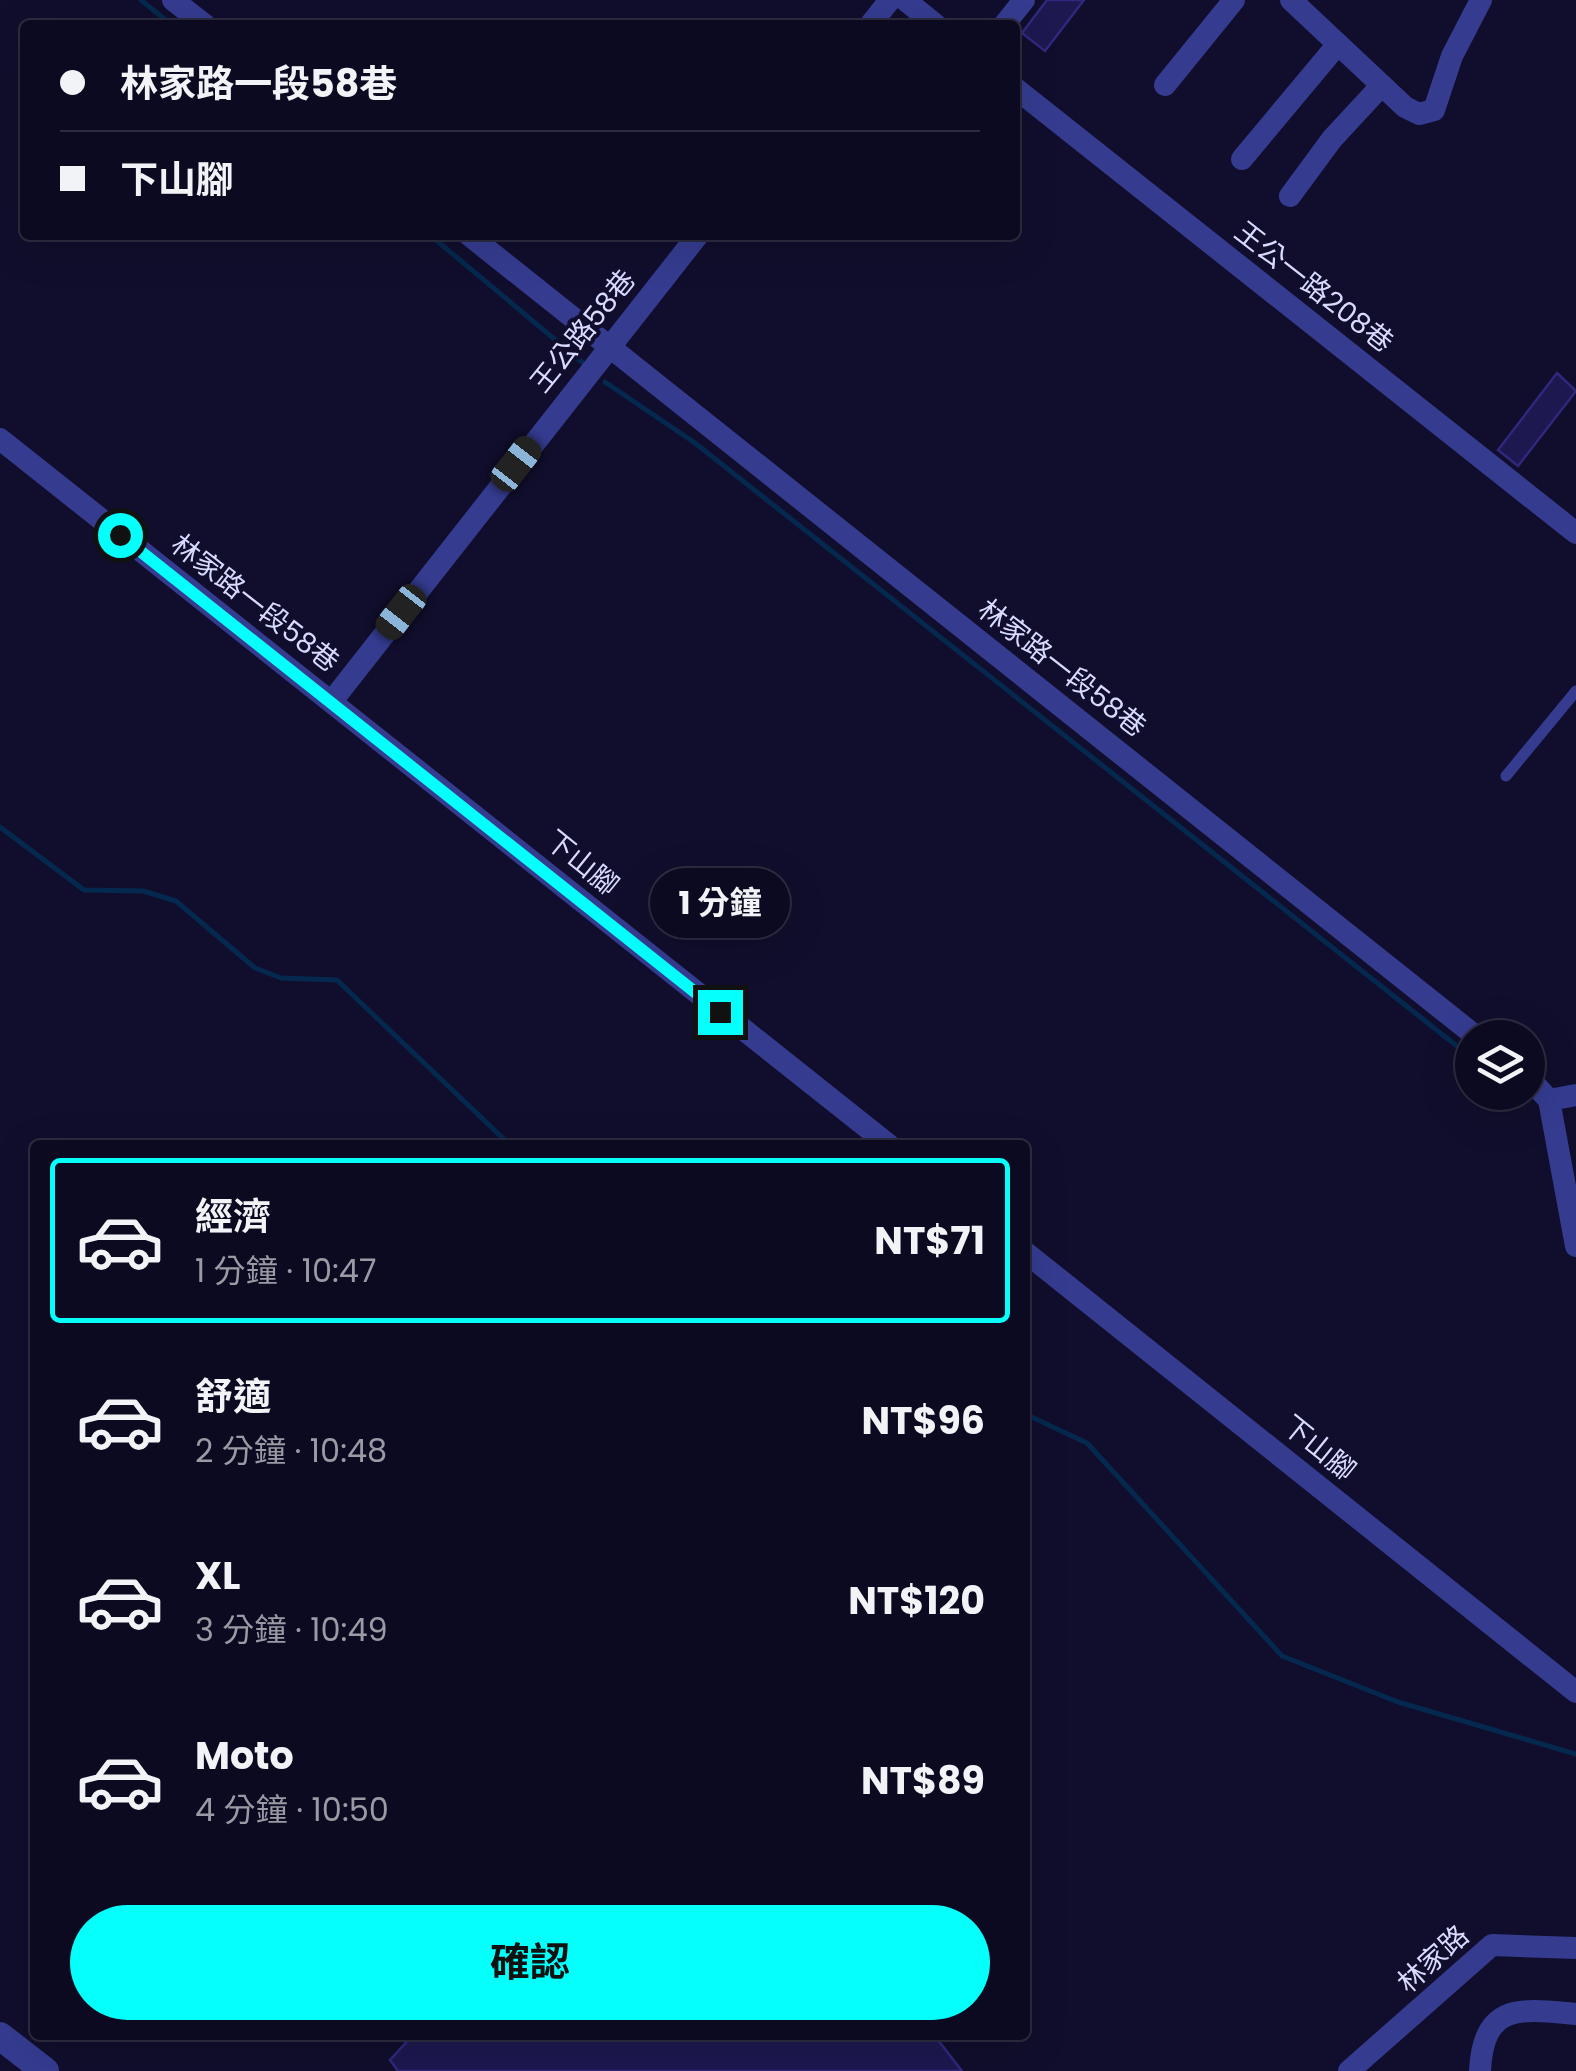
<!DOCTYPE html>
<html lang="zh-TW">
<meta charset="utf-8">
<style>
:root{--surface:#0c0a21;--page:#1a182e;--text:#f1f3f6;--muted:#9a9aa5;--line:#2c2b3f;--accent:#05fffb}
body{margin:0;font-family:Poppins,"Noto Sans TC",sans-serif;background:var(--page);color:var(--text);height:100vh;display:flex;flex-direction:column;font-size:38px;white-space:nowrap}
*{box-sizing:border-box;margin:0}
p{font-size:32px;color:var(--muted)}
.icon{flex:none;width:55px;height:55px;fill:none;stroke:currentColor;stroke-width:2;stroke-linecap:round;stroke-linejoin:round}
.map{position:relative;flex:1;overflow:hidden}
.side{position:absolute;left:30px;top:1140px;width:1000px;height:900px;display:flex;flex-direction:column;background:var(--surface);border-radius:10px;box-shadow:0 10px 40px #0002,0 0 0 2px var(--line)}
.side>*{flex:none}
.banner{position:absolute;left:20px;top:20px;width:1000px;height:220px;border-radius:10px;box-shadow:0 10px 40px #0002,0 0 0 2px var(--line);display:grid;align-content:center;height:220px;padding:0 40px;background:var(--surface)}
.fabs{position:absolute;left:1455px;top:1020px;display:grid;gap:20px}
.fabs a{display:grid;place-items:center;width:90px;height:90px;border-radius:50%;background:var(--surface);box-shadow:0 10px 40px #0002,0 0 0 2px var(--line);font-size:50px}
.end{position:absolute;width:45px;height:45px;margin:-22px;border:12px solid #05fffb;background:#111;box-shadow:0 0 0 5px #111}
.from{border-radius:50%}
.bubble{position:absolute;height:70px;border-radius:35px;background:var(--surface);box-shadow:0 10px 40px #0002,0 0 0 2px var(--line);font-size:32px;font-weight:700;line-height:70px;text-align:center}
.car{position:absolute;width:30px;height:60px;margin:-30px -15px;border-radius:12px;box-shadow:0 0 8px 2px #0007;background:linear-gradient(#222 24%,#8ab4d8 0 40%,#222 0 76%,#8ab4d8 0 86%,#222 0)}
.banner b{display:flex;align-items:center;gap:35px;height:95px;font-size:38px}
.banner b+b{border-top:2px solid var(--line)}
.banner i{width:25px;height:25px;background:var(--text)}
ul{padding:18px 0 0;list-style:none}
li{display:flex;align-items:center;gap:30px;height:165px;margin:0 20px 15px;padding:0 20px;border:5px solid transparent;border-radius:10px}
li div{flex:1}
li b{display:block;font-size:38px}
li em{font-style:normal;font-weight:700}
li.selected{border-color:var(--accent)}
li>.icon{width:90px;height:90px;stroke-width:1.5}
.action{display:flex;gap:20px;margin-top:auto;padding:20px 40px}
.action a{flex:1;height:115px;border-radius:60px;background:var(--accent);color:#111;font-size:40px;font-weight:700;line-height:115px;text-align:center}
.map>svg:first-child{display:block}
</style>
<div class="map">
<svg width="1576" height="2071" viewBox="0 0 1576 2071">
<rect width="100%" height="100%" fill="#100e2c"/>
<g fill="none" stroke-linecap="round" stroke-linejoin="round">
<!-- stream -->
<path stroke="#05284e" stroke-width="5" d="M141 0 172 25
M430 235 582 362
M605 382 695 443 1472 1058
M0 827 84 890 143 891 176 901 255 968 281 978 337 980 510 1145
M1519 1092 1523 1096
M1025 1414 1087 1443 1282 1656 1398 1702 1576 1754"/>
</g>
<!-- building -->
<path fill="#1d184f" stroke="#2f287d" stroke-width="2.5" d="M1047 0H1084L1045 51 1022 33Z
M1557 373 1576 391 1518 466 1498 450Z
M413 2035H934L962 2071H398L390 2060Z"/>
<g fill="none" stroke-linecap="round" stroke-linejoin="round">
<!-- service -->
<path stroke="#353c90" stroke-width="11" d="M1506 776 1576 691"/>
<!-- minor -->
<path stroke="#353c90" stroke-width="22" d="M173 0 205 25
M905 0 936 25
M1291 0 1405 107 1419 114 1434 110 1452 56 1481 0
M870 25 890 0
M1004 25 1024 0
M1165 85 1234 0
M1015 88 1576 533
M1242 159 1338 44
M1290 196 1332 139 1382 85
M469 235 1478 1038
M0 439 889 1145
M332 701 698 235
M1528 1077 1549 1100 1576 1095
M1549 1100 1576 1246
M1025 1252 1576 1692
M1349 2071 1492 1945 1576 1948
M1480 2071C1483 2002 1521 2009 1576 2014"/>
<!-- tertiary -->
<path stroke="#353c90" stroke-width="28" d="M0 2036 45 2071"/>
</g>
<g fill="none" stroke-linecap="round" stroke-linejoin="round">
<!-- route -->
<path stroke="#05fffb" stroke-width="12" d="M120 535 720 1012"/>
</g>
<g text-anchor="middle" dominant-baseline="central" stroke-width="8" stroke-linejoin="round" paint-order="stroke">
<!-- street labels -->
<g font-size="28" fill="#d9daff" stroke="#100e2c">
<text transform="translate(1314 287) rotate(38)">王公一路208巷</text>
<text transform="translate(583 331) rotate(-51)">王公路58巷</text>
<text transform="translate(255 603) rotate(38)">林家路一段58巷</text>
<text transform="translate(1062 668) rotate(38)">林家路一段58巷</text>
<text transform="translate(582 863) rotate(39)">下山腳</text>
<text transform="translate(1319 1448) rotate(39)">下山腳</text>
<text transform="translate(1433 1959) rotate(-42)">林家路</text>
</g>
</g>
</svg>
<div class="fabs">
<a><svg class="icon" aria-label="layers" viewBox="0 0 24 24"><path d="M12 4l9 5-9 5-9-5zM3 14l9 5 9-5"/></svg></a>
</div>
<i class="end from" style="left:120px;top:535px"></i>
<i class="end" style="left:720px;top:1012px"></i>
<div class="bubble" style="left:650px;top:868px;width:140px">1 分鐘</div>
<i class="car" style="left:516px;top:464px;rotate:38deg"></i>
<i class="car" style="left:401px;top:612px;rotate:218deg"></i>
<div class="banner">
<b><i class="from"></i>林家路一段58巷</b>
<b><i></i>下山腳</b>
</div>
<section class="side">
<ul>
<li class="selected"><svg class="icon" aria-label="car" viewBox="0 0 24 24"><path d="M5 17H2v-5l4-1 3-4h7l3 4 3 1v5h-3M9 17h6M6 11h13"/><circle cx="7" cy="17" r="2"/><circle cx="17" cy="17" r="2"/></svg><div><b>經濟</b><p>1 分鐘 · 10:47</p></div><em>NT$71</em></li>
<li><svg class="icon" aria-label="car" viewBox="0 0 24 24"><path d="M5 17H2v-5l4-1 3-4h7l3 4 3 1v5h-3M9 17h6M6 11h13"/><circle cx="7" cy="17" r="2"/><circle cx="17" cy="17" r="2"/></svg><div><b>舒適</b><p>2 分鐘 · 10:48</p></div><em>NT$96</em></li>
<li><svg class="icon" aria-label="car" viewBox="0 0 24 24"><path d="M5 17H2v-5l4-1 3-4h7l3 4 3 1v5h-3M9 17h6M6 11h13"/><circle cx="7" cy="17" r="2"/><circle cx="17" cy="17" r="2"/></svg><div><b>XL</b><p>3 分鐘 · 10:49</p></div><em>NT$120</em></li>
<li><svg class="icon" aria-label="car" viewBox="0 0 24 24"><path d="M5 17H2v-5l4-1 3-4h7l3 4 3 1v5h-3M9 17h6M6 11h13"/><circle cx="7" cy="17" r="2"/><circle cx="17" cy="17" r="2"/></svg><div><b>Moto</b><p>4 分鐘 · 10:50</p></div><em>NT$89</em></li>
</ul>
<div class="action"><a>確認</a></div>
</section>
</div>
